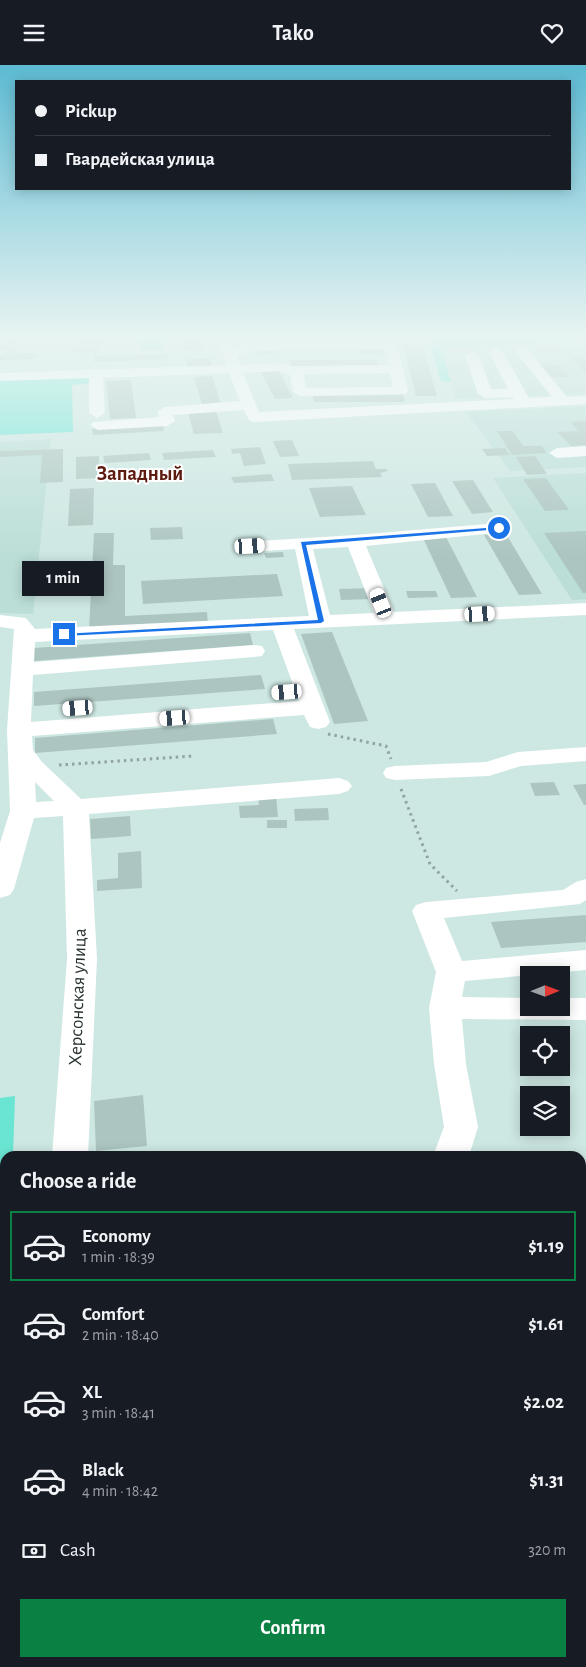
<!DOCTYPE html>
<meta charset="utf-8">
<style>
:root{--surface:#171b24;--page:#242831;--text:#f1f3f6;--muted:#9ea1a6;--line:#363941;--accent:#0b8043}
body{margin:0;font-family:"Alegreya Sans",sans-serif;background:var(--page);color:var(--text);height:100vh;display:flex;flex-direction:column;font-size:19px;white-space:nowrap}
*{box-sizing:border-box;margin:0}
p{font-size:16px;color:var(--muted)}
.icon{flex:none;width:28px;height:28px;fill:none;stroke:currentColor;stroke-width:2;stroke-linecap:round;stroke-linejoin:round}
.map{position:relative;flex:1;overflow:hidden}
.details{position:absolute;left:0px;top:1086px;width:586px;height:516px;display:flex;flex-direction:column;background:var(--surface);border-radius:15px 15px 0 0;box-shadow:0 2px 12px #0003}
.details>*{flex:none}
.hud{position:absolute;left:15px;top:15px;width:556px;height:110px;border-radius:0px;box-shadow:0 2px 12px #0003;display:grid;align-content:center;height:110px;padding:0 20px;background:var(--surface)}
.needle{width:32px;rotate:89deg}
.tools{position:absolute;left:520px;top:901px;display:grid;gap:10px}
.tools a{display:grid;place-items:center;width:50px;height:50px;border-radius:0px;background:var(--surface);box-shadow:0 2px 12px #0003;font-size:25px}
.end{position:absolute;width:22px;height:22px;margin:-11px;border:6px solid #1a73e8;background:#fff;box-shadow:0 0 0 2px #fff}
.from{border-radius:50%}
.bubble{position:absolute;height:35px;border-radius:0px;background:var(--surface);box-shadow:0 2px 12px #0003;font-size:16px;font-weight:700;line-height:35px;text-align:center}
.car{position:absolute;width:15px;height:30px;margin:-15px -8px;border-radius:6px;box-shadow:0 0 4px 1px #0007;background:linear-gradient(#fff 24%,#345 0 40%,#fff 0 76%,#345 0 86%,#fff 0)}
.hud b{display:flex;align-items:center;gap:18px;height:48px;font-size:19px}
.hud b+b{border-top:1px solid var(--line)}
.hud i{width:12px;height:12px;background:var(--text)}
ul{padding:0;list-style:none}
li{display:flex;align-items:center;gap:15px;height:70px;margin:0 10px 8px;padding:0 10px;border:2px solid transparent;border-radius:0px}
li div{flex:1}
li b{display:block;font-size:19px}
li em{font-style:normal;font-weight:700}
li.selected{border-color:var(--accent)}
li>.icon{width:45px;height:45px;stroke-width:1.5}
h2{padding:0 20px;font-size:22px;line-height:60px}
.pay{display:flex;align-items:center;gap:12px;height:55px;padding:0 20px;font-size:19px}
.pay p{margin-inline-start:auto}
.cta{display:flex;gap:10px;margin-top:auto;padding:10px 20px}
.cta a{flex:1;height:58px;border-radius:0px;background:var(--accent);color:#fff;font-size:20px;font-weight:700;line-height:58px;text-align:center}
header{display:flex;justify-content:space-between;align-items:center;height:65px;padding:0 20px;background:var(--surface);font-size:22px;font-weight:700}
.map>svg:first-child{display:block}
</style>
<header><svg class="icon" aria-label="menu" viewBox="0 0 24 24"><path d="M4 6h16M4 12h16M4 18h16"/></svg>Tako<svg class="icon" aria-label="heart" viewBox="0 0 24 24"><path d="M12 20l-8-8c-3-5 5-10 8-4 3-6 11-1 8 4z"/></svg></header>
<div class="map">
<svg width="586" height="1602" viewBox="0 0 586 1602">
<rect width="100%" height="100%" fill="#cde7e2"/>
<!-- built -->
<path fill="#bbded7" d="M254 269H369L370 274H253Z
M586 278V329L456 334 441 283Z
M586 341V402L510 406 466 347Z
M51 374 33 549 0 548V377Z
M586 408V534L572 535 493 413Z"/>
<!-- green -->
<path fill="#6be5d3" d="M137 269H162L166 284 141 285Z
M571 269 578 273V276L441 283 451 317 441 316 430 281 435 275 400 274 399 271Z
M87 305 93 313 90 318 72 320 73 367 0 370V308Z
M15 1031 13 1091H5V1192H0V1033Z"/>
<!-- building -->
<path fill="#acc5c0" d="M8 269H68V274L17 276 15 289 36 288 35 294 0 295V290L5 289V285H0V280H6Z
M180 269H199L204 284 197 287 184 285Z
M85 273H103L98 288 71 287 73 281H82Z
M403 279H422L437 331H416Z
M382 282V289H359L358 285Z
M559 282 562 285 536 286 534 283Z
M273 284 275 289H259L257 285Z
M168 289V294L94 297 95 291Z
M569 292H582L586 295V308Z
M209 293 212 302 188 303 186 294Z
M290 295H377L378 301 291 302Z
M540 300H559L569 312H550Z
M278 304 293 333 275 334 260 305Z
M212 311 221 339H202L194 312Z
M131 315 136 353 110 354 106 316Z
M403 330 405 337H314L313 331Z
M216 346 223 368 194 369 188 348Z
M586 356V380L571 381 557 367 578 366 570 357Z
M163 360 164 366 93 370 92 364Z
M497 366H513L523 381H542L547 388 512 390Z
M292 375 299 391 280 392 273 376Z
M260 382 266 399 244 401 240 388 232 389 231 384Z
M505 383 510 390 487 391 482 384Z
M63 384V417L40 418 42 390 0 392V386Z
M213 385 216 392 164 395 162 388Z
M149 388 151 395 105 398 103 391Z
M99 391V413L76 414V392Z
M535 391 547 409 527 410 516 392Z
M373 396 376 404H386L388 406 380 408 382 412 292 415 288 399Z
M271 409 274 416 234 418 231 412Z
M546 413 569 445 545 446 523 414Z
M473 415 493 447 472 449 452 416Z
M435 418 453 451 428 452 411 419Z
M352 421 366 450 320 452 309 423Z
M94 423 93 460 68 461 70 424Z
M182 462 183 474 151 475 150 463Z
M586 466V528H583L544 468Z
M94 468H114L113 500H125V551L207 547 208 560 89 565Z
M506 469 542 529 519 530 484 470Z
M446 472 477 532 451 533 423 473Z
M283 487 284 492 266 493 264 488Z
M277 509 283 531 143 539 141 516Z
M371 523 374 534 341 535 339 524Z
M406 526H436L438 532 408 533Z
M332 567 368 656 334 659 301 569Z
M250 568 253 580 34 596V583Z
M261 610 265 624 34 641V627Z
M273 654 277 669 35 688V673Z
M554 717 560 730 535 731 530 718Z
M586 719V740H584L573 720Z
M276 730 278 752 240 753 239 741 259 740 258 731Z
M328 743 329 755 295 756 294 744Z
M130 751 131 771 91 774 90 754Z
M267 755H287V763H267Z
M141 786 142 823 97 826V815L118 813V788Z
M586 850V877L501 883 491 857Z
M143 1030 147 1081 96 1086 94 1036Z
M582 1515 586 1529V1552L581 1553Z
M111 1598H190V1600L111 1602Z
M230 1598H323L324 1602H230Z"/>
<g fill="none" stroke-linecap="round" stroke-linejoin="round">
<!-- path-far1 -->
<path stroke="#90a4a0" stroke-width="3" stroke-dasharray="2.5 4" stroke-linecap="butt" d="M328 669 386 681 391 694
M59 700 194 691
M401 724 430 799 457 826"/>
<!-- path -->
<path stroke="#90a4a0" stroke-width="5" stroke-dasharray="4 5.5" stroke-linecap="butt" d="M581 1248 586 1252"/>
<!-- minor -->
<path fill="#fff" fill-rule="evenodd" d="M211 269H224L233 283 250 277H310L316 281 315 272 317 269H326L329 277 384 276 383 269H395L408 326 406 329 300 331 293 327 290 310 280 306 243 308 259 347 514 334 513 332 485 333 478 329 465 291 472 287 479 291 491 324H508L489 287 496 283 503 287 529 333 552 332 514 285 521 281 526 282 567 332 586 331V339L254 357 249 355 244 345 173 350 175 356 167 361 98 365 90 360 93 357 159 352 158 346 165 342 240 336 229 308 103 313 105 348 97 353 89 348V313L0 316V308L226 300 223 289ZM316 281 323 285 386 284 389 300 292 301 282 298 240 300 237 291 252 285H310ZM390 308 393 322 306 323 304 309Z
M586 381V391L557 393 549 388 557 383Z
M499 458 505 459 508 463 505 467 366 481 394 547 586 538V550L294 564 330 657 326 662 318 664 310 662 304 650 32 671 33 685 42 697 81 734 339 713 348 716 352 721 348 726 339 729 89 749 97 894 88 1091H52L67 894 63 751 34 753 14 824 10 830 0 833V778L10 746 7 665 14 564 0 562V550L26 553 35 564 309 551 295 484 250 487 243 485 241 481 243 477 355 470ZM348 482 374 548 330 550 313 484ZM273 565 299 636 31 657 33 610 254 592 262 591 265 586 262 581 254 580 34 597 35 577ZM35 717 54 736 36 737Z
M586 682V696L521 701 489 711 395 715 386 713 383 708 386 703 395 701 486 697 518 687Z
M586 814V835L580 839 444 853 462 896 586 885V905L465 916 462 932 529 933V942H561V933H586V955L462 954 466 999 478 1062 469 1091H433L444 1062 434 999 429 943 436 907 412 846 416 840 426 837 563 825 576 817Z
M586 1131V1161L581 1162V1132Z
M0 1188H5V1220H0Z
M53 1598H103V1602H53Z"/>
</g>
<!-- sky -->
<linearGradient id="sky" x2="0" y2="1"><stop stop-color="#5cbad2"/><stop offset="0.55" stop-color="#e8f4f2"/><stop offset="1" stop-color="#e8f4f2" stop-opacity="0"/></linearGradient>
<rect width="586" height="493" fill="url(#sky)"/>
<!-- route -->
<path fill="#1a73e8" d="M499 462 501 464 306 480 324 556 321 558 64 571 61 569 318 555 301 477Z"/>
<g text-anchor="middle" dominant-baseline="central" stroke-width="4" stroke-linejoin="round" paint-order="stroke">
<!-- street labels -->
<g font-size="19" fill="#283230" stroke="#fff">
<text transform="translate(78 932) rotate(-88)">Херсонская улица</text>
</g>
<!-- far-district labels -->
<g font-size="20" font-weight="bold" fill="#5e1b0f" stroke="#fff">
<text x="140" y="409">Западный</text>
</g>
</g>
</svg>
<div class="tools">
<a><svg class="needle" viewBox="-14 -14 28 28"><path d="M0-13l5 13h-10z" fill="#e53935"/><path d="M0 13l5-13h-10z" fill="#9ea1a6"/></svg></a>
<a><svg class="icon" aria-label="locate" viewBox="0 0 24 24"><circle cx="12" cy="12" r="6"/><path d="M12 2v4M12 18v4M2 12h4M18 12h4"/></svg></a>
<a><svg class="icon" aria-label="layers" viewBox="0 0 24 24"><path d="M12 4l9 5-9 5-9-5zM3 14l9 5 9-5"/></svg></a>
</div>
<i class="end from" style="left:499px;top:463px"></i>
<i class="end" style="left:64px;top:569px"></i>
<div class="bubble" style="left:22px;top:496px;width:82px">1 min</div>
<i class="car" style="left:250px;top:481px;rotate:87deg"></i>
<i class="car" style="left:381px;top:538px;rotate:338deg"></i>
<i class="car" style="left:480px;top:549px;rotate:87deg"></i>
<i class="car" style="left:287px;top:627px;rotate:266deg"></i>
<i class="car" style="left:78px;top:643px;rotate:266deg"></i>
<i class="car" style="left:175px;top:653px;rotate:266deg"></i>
<div class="hud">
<b><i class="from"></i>Pickup</b>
<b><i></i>Гвардейская улица</b>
</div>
<section class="details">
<h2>Choose a ride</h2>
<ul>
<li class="selected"><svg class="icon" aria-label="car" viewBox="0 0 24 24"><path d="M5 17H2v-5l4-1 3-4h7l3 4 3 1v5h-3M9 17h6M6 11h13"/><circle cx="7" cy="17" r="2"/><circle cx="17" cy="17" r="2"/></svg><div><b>Economy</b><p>1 min · 18:39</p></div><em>$1.19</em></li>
<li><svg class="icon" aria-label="car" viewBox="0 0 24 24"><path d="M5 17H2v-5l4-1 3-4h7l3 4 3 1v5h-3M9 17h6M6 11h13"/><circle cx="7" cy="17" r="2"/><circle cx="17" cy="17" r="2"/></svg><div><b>Comfort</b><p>2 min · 18:40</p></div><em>$1.61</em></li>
<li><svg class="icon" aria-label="car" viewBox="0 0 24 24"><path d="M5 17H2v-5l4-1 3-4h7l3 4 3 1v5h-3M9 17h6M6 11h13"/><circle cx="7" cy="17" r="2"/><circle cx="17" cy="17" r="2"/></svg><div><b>XL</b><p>3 min · 18:41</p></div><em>$2.02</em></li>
<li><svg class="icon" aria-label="car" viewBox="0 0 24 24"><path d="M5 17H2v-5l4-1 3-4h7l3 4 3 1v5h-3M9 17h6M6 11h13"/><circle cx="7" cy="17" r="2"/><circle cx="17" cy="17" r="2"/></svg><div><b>Black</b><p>4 min · 18:42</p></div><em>$1.31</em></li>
</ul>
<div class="pay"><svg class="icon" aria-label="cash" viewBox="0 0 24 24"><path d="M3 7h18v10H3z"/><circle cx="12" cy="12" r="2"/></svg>Cash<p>320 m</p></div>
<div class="cta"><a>Confirm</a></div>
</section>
</div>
